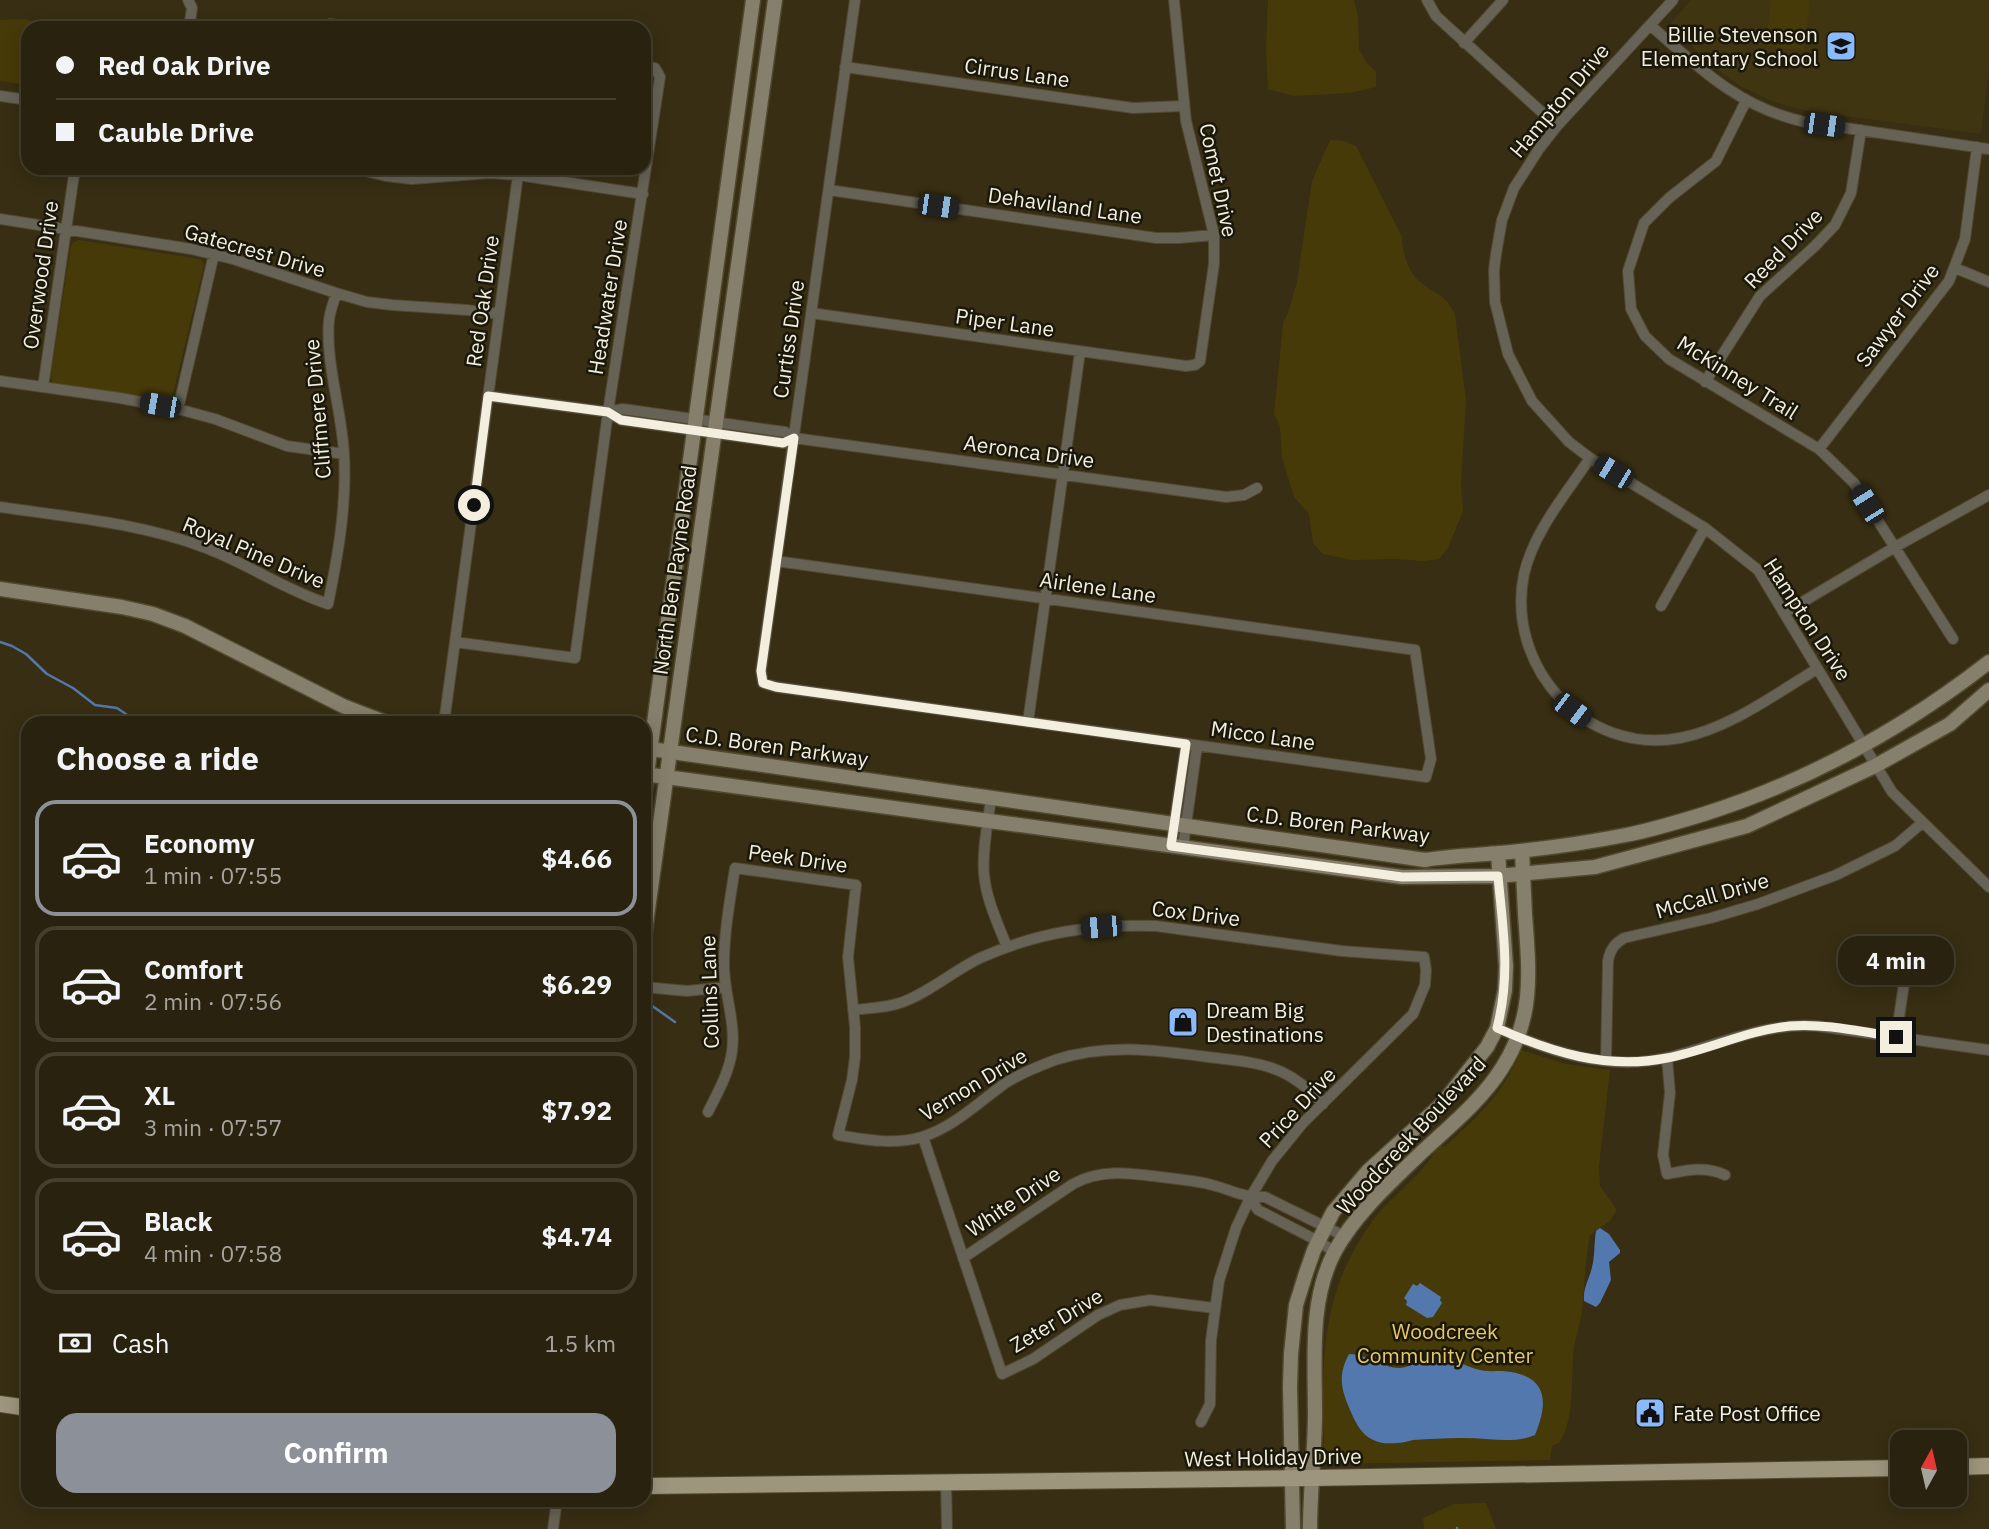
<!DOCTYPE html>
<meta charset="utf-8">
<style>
:root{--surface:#29220e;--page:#312a17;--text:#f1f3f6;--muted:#a5a49e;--line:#453f2e;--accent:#8c9099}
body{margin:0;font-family:"IBM Plex Sans",sans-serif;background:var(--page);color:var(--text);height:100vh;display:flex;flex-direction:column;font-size:26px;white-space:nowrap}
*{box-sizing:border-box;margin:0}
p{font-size:23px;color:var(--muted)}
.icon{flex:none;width:38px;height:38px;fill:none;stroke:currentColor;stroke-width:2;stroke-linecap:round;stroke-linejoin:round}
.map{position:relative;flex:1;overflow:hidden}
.side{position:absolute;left:21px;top:716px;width:630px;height:791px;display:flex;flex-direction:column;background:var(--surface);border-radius:21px;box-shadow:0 4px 18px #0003,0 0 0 2px var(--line)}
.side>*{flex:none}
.guide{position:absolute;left:21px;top:21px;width:630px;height:154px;border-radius:21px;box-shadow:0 4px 18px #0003,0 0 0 2px var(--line);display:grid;align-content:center;height:154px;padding:0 35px;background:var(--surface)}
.needle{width:46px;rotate:8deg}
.fabs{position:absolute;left:1890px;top:1430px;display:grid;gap:14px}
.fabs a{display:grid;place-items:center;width:77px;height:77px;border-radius:14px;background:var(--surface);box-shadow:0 4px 18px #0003,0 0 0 2px var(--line);font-size:35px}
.end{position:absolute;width:32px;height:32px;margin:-16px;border:9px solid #f3eede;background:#111;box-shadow:0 0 0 4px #111}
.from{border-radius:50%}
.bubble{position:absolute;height:49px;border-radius:21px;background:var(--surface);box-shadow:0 4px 18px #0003,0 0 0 2px var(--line);font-size:23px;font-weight:700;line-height:49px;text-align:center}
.car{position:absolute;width:21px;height:42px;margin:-21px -10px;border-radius:9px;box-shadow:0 0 5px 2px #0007;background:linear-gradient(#222 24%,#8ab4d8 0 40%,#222 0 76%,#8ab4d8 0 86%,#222 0)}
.guide b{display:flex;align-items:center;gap:24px;height:66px;font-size:26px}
.guide b+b{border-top:2px solid var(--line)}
.guide i{width:18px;height:18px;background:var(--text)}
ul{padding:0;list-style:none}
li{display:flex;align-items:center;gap:21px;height:116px;margin:0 14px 10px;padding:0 21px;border:4px solid var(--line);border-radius:21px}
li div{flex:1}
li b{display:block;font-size:26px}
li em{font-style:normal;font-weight:700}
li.current{border-color:var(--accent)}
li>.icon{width:63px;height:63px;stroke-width:1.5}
h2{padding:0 35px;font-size:32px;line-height:84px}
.pay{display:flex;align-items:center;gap:18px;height:77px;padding:0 35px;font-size:26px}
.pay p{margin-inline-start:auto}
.primary-button{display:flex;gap:14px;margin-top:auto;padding:14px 35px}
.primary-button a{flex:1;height:80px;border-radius:21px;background:var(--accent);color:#fff;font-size:28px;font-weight:700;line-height:80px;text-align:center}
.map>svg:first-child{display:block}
</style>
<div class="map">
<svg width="1989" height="1529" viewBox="0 0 1989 1529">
<rect width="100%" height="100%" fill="#372e13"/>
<!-- built -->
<path fill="#403511" d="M1691 0H1989V68L1981 134 1808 111 1777 103 1759 95 1742 87 1720 72 1669 25Z"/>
<!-- green -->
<path fill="#473a09" d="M1268 0H1354L1358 17 1359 49 1366 62 1376 72V87L1350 93 1294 96 1268 89 1266 46Z
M1771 0H1810L1804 50 1766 46Z
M24 19 53 25 55 28H28V85L0 81V20Z
M1330 140 1343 141 1356 146 1402 237C1402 250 1407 268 1416 278 1431 294 1446 292 1455 315L1466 400 1461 484 1463 511 1448 548 1439 559 1424 561 1395 559 1352 560 1323 554 1313 543 1309 514 1294 497 1282 458 1280 427 1274 414 1283 324 1289 310 1297 282 1312 181Z
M79 240 193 258C199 259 203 260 204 266L172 398 168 401 53 383 51 378 52 367 71 245 74 242Z
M1521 1050 1566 1064 1610 1070 1599 1166 1600 1186 1617 1210 1610 1221 1590 1235C1585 1260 1585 1285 1582 1310 1581 1323 1576 1335 1574 1347 1570 1379 1576 1413 1560 1442L1552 1446 1550 1460 1324 1464C1323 1370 1315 1299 1374 1219 1392 1195 1426 1173 1437 1147L1446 1146C1478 1116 1505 1092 1521 1050Z
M1486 1503 1496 1529H1424L1423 1518 1454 1504Z"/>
<!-- water -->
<path fill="#5278ad" d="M1600 1228 1609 1234 1620 1250V1253L1609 1262 1611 1280 1600 1303 1596 1307 1584 1301C1583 1287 1589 1280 1592 1267 1595 1256 1594 1242 1596 1231Z
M1420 1283 1441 1297 1440 1300 1442 1303 1433 1317 1427 1318 1406 1305 1407 1301 1404 1298 1413 1284 1417 1286Z
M1349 1354C1367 1354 1382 1368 1400 1368 1413 1367 1423 1357 1436 1356 1449 1354 1463 1366 1476 1369 1485 1372 1493 1371 1502 1371 1546 1374 1550 1399 1535 1435 1511 1445 1486 1437 1461 1438 1445 1438 1429 1439 1413 1440 1408 1441 1402 1443 1397 1443 1367 1446 1358 1430 1348 1405 1340 1385 1339 1373 1349 1354Z"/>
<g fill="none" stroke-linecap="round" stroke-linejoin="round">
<!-- stream -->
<path stroke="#5278ad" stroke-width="2.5" d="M0 642 12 646 26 654 47 674 73 688 95 705 117 708 139 723
M648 1003 675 1022
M1457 1528V1529"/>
<!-- street casing -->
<g stroke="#51492f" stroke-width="12">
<path id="street" d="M188 0 192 8 189 28
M1427 0 1436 16 1557 126
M1673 0 1557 126 1539 149 1514 188 1502 220 1496 254 1494 270 1495 302 1508 354 1532 401 1569 442 1590 458 1705 528 1758 570 1892 792 1989 887
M1650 25C1699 68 1740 108 1805 122L1989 149
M329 28 330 24 359 28
M1464 43 1503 0
M845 67 1133 108 1183 106
M0 96 28 100
M1746 101 1716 161 1669 198 1644 223 1628 271 1631 309 1645 336 1669 359 1819 449 1854 483 1953 639
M353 168 386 176 412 179 490 173 518 175 643 194
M829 190 1156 238H1179L1214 235
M0 219 191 249 233 259 336 293 367 302 392 305 467 310 499 314
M1955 268 1989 282
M811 313 1186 366 1195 365 1200 361 1214 264V235L1186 121 1174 0
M0 381 120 398 178 409 215 419 287 446 344 454
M1705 382 1760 296 1815 246 1835 225 1851 193 1861 130
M43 387 75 168
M488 396 608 412 623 409 785 432 794 438 1226 497 1244 495 1257 488
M178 409 214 254
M608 412 621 420 784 443 794 438
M1819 449 1949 281 1965 239 1977 147
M1590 458C1566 494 1534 531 1524 574 1505 666 1585 756 1680 738 1729 729 1775 694 1817 669
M0 507C69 517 140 523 206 548 248 564 285 590 328 604 338 555 347 504 344 454 342 412 325 361 329 320 330 311 334 302 336 293
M776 561 1415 650 1431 759 1426 777 776 687 763 683 761 671 855 0
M1661 606 1705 528
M1784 613 1895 547 1989 495
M455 642 575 658 608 412 660 77 655 68 644 67
M1028 722 1080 352
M444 723 518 175
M991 798C988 823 982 849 984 874 986 899 998 924 1007 947
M1171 846 1186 744
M1183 847 1197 746
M644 987 687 991 726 987
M853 1010C869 1008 885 1008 900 1003 927 994 953 971 980 958 1038 932 1093 924 1156 926L1342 951 1424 957 1426 970 1425 985 1413 1014 1302 1124 1272 1161 1250 1198 1236 1228 1219 1281 1211 1340 1210 1404 1201 1422
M1497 1028C1551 1052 1609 1072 1670 1057 1718 1045 1767 1022 1817 1026L1989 1050
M1896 1037 1904 984
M1667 1058 1670 1093 1663 1155 1667 1174C1688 1170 1705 1166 1725 1175
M1606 1061 1608 961C1610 950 1614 944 1624 938L1711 918 1758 904 1836 875 1895 846 1922 823
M708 1112C718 1092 729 1073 732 1051 736 1022 724 994 724 965 724 932 730 900 735 868L856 885 848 957 855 1027V1057L852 1080 838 1135C866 1140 894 1145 922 1137 954 1127 980 1101 1007 1082 1022 1073 1039 1066 1055 1060 1106 1043 1157 1050 1208 1057 1259 1063 1287 1064 1323 1104
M923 1137 1002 1374 1033 1359 1098 1315 1120 1305 1150 1300 1214 1308
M1250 1198 1258 1210 1318 1241 1335 1252
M963 1258 1073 1184C1103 1167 1137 1174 1169 1178 1184 1180 1198 1181 1212 1185 1232 1190 1243 1198 1265 1197L1346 1237
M946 1482 947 1529
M553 1529 557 1500"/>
</g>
<!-- secondary casing -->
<g stroke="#51492f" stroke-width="17">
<path id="secondary" d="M0 589 122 607 153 614 185 626 343 706 387 723
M644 748 1425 860C1450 856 1475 855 1500 853 1542 849 1585 843 1626 835 1652 830 1678 822 1704 814 1808 781 1903 729 1989 662
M644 774 1402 877 1498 876 1595 867 1747 826 1875 766 1950 724 1989 690
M644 796 753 0
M644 938 775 0
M1293 1529 1290 1387 1291 1354 1296 1305 1306 1273 1314 1250 1333 1212 1368 1171 1442 1104 1487 1047 1497 1028 1505 990 1506 966 1498 853
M1310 1529C1310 1490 1315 1451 1315 1413 1315 1359 1309 1300 1335 1251 1356 1213 1391 1182 1422 1152 1450 1126 1482 1100 1502 1068 1535 1017 1529 971 1525 914 1524 893 1523 872 1522 851"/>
</g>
<!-- primary casing -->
<g stroke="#51492f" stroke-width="18">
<path id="primary" d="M0 1404 28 1408
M1955 1467 1989 1466
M644 1486 1311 1478 1902 1468"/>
</g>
<!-- street -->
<use href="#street" stroke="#666256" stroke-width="10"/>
<!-- secondary -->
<use href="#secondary" stroke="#857f6b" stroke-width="14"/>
<!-- primary -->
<use href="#primary" stroke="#9d957c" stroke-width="16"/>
</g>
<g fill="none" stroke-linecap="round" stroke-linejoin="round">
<!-- route -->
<path stroke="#f3eede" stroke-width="9" d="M474 505 488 396 608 412 621 420 783 443 794 438 761 671 763 683 776 687 1186 744 1171 846 1402 877 1498 876C1503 930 1511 975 1497 1028 1551 1052 1606 1070 1667 1058 1708 1050 1748 1030 1790 1026 1823 1023 1863 1032 1896 1037"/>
</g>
<!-- icons -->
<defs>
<g id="school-square" transform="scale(1.575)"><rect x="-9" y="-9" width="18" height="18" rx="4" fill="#8bbafc" stroke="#1a170b"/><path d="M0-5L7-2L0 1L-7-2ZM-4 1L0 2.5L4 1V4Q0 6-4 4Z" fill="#111"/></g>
<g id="shop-square" transform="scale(1.575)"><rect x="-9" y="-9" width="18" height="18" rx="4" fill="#8bbafc" stroke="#1a170b"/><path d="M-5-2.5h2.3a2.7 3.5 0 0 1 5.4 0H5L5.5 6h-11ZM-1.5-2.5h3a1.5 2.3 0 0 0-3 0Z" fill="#111"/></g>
<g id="civic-square" transform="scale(1.575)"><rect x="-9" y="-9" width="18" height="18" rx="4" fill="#8bbafc" stroke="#1a170b"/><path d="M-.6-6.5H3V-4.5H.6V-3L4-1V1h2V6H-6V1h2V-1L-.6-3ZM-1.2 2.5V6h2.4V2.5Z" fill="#111"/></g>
</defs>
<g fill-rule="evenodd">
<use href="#school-square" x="1841" y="46"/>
<use href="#shop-square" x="1183" y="1022"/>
<use href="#civic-square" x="1650" y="1413"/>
</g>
<g text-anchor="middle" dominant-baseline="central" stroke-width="5" stroke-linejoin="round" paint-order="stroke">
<!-- poi labels -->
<g font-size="21" fill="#f3eede" stroke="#1a170b" text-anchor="start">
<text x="1818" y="34" text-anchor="end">Billie Stevenson<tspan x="1818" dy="24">Elementary School</tspan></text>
<text x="1206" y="1010">Dream Big<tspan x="1206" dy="24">Destinations</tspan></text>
<text x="1673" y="1413">Fate Post Office</text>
</g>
<!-- street labels -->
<g font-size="21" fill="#f3eede" stroke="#1a170b">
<text transform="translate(1017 72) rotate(8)">Cirrus Lane</text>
<text transform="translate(1559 100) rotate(-50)">Hampton Drive</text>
<text transform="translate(1219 180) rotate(78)">Comet Drive</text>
<text transform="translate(1065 205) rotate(8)">Dehaviland Lane</text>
<text transform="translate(1783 248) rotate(-46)">Reed Drive</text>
<text transform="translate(255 250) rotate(16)">Gatecrest Drive</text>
<text transform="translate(40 275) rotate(-82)">Overwood Drive</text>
<text transform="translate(607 297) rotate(-81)">Headwater Drive</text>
<text transform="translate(482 301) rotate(-82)">Red Oak Drive</text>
<text transform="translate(1897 315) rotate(-53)">Sawyer Drive</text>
<text transform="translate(1005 322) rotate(8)">Piper Lane</text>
<text transform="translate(788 339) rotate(-82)">Curtiss Drive</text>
<text transform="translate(1738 377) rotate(32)">McKinney Trail</text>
<text transform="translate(317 409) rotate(-95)">Cliffmere Drive</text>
<text transform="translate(1029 451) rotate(8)">Aeronca Drive</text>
<text transform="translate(254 552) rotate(23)">Royal Pine Drive</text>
<text transform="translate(674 570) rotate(-82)">North Ben Payne Road</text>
<text transform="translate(1098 587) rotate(8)">Airlene Lane</text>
<text transform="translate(1808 619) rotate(57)">Hampton Drive</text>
<text transform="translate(1263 735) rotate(8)">Micco Lane</text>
<text transform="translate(777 746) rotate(8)">C.D. Boren Parkway</text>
<text transform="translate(1338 824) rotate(7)">C.D. Boren Parkway</text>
<text transform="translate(798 858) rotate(8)">Peek Drive</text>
<text transform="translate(1712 895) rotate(-16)">McCall Drive</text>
<text transform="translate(1196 913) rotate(7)">Cox Drive</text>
<text transform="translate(709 992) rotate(-92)">Collins Lane</text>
<text transform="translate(973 1084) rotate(-31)">Vernon Drive</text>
<text transform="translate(1297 1107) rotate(-47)">Price Drive</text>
<text transform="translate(1411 1135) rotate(-47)">Woodcreek Boulevard</text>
<text transform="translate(1013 1201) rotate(-34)">White Drive</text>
<text transform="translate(1056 1320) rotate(-31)">Zeter Drive</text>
<text transform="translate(1273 1457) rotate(-1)">West Holiday Drive</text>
</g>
<!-- park labels -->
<g font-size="21" fill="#e7c866" stroke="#1a170b">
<text x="1445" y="1331">Woodcreek<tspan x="1445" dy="24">Community Center</tspan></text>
</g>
</g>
</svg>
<div class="fabs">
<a><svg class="needle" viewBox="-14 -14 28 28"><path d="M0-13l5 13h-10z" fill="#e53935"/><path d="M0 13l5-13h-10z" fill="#a5a49e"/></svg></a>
</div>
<i class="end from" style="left:474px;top:505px"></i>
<i class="end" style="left:1896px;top:1037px"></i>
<div class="bubble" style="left:1838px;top:936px;width:116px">4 min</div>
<i class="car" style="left:1824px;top:125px;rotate:98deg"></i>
<i class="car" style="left:938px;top:206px;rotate:98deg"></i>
<i class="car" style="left:160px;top:405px;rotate:280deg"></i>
<i class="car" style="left:1613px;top:472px;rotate:301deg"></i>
<i class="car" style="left:1867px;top:504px;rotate:328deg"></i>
<i class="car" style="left:1572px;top:710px;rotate:127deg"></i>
<i class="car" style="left:1101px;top:927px;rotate:265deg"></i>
<div class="guide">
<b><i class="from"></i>Red Oak Drive</b>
<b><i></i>Cauble Drive</b>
</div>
<section class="side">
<h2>Choose a ride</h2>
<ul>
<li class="current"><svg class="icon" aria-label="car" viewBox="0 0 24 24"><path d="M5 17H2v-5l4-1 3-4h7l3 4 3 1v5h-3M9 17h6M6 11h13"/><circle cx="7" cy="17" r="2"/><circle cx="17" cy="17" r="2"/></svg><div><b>Economy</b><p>1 min · 07:55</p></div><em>$4.66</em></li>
<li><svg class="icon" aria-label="car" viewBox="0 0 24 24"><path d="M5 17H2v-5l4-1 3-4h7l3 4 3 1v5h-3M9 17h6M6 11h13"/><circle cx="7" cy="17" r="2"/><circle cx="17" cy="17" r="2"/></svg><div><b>Comfort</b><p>2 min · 07:56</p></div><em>$6.29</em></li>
<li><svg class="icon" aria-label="car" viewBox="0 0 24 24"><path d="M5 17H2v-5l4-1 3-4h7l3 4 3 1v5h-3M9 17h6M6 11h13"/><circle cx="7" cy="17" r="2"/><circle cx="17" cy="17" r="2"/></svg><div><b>XL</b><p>3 min · 07:57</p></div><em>$7.92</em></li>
<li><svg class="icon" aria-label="car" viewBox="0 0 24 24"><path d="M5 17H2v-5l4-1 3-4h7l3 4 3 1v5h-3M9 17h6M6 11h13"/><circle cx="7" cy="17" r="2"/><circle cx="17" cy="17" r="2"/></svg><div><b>Black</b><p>4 min · 07:58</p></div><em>$4.74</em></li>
</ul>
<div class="pay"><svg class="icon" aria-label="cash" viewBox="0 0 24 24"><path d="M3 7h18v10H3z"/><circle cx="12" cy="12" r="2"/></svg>Cash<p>1.5 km</p></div>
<div class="primary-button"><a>Confirm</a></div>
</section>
</div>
